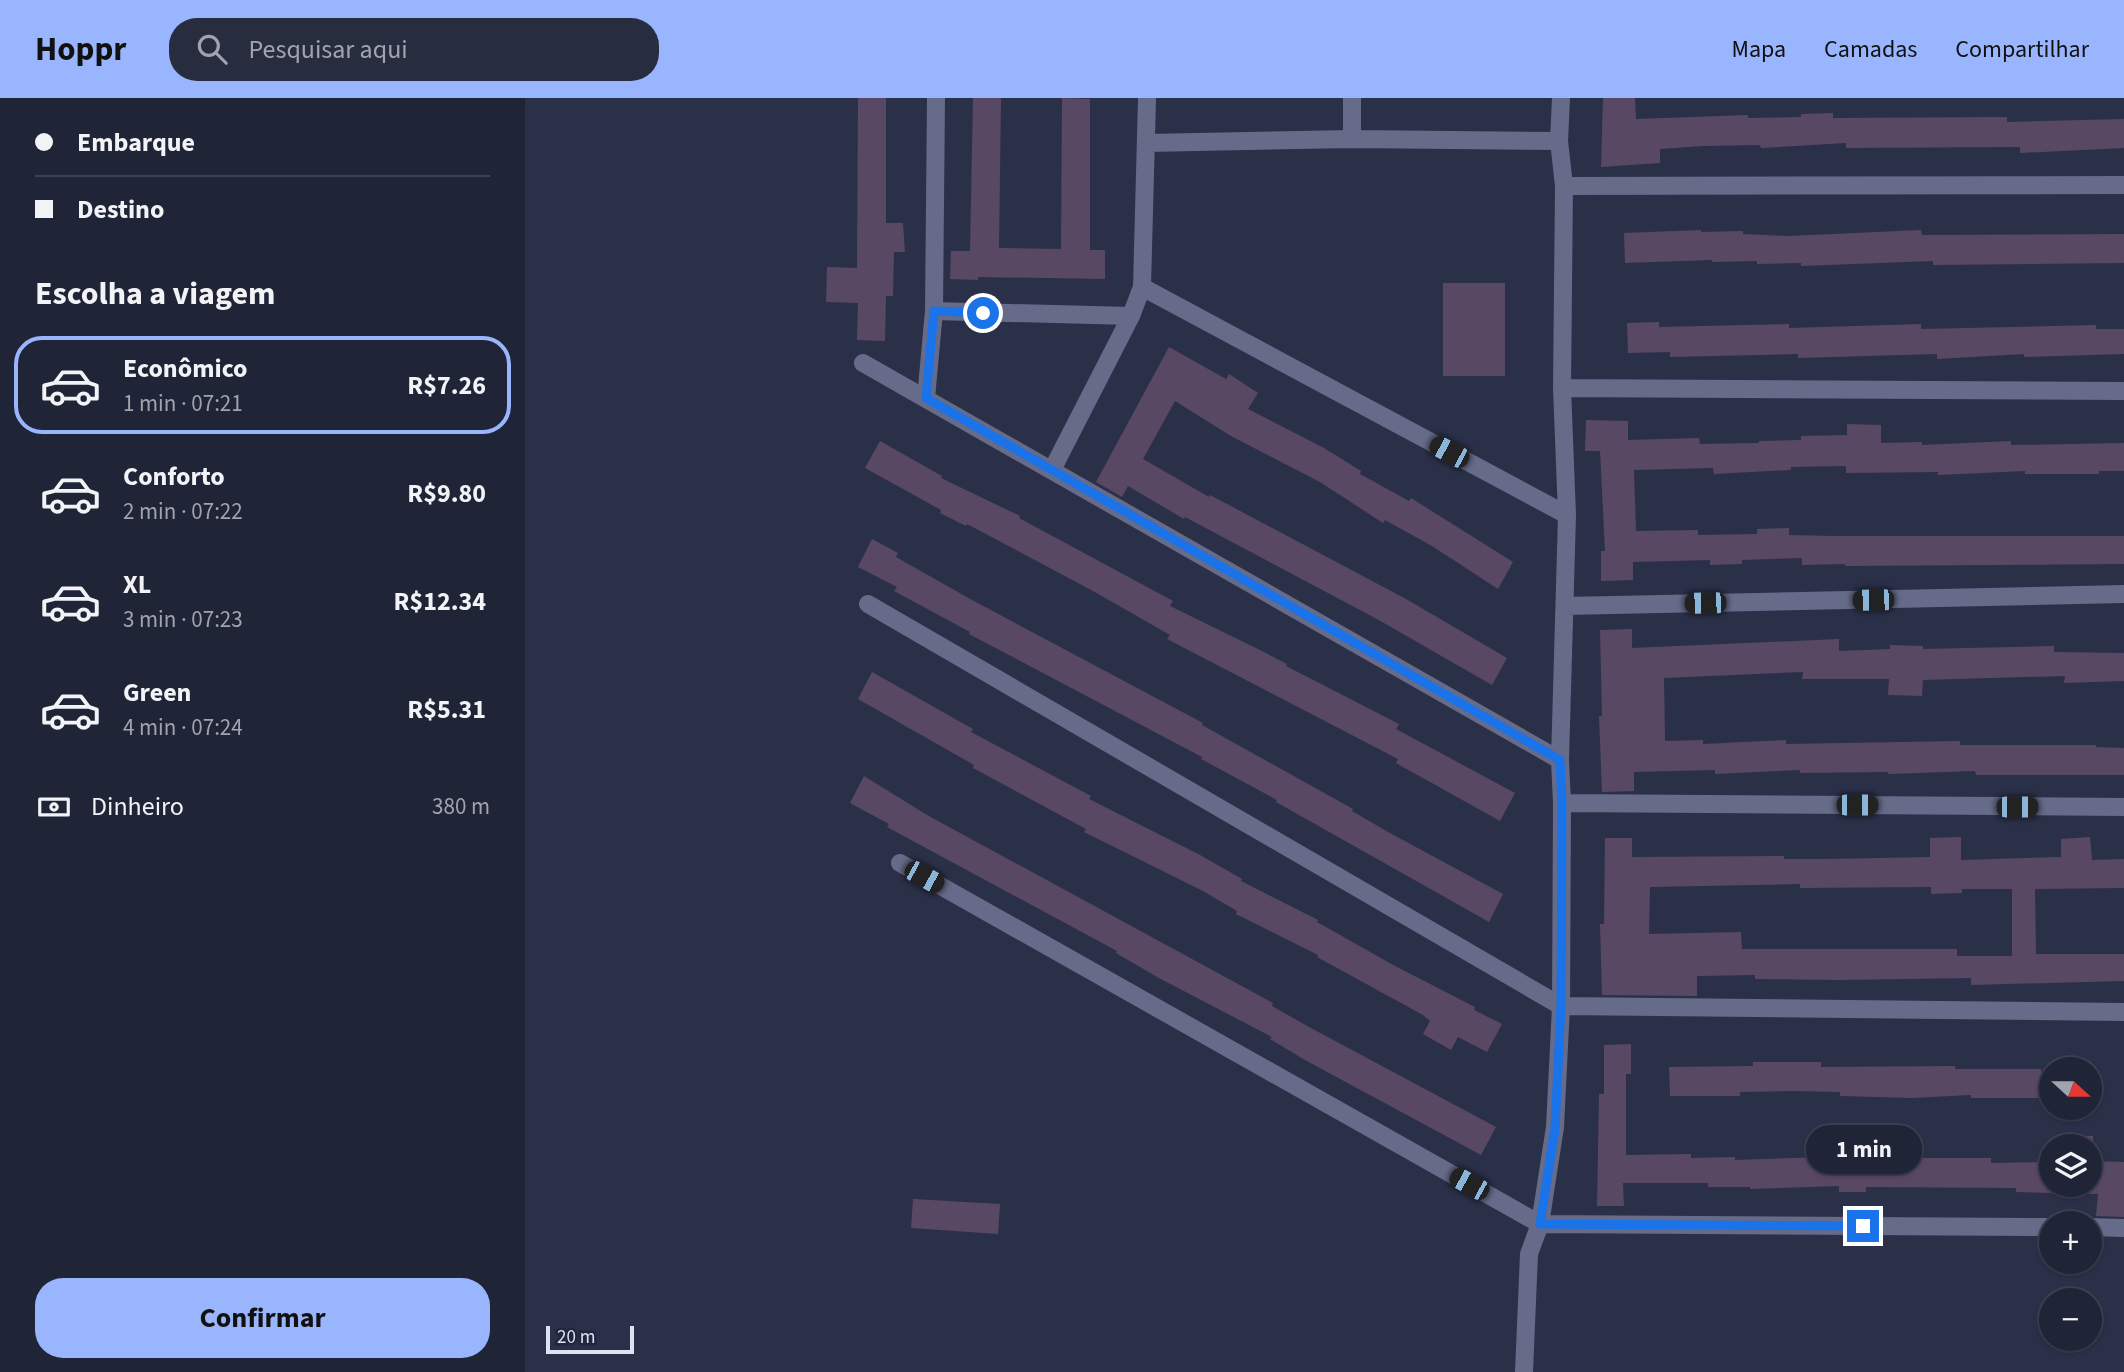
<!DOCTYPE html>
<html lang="pt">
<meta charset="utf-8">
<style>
:root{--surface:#202437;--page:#282c3f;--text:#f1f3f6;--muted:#a2a4ad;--line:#3d4152;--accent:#99b5fd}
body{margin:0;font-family:"Source Sans 3",sans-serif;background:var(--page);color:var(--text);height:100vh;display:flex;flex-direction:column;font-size:26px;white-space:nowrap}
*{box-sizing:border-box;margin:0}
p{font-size:23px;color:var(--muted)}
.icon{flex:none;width:38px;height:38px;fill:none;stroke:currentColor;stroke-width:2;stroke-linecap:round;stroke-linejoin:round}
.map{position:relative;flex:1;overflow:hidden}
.details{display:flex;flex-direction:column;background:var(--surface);width:525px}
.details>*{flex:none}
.guide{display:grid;align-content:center;height:154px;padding:0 35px;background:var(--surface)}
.needle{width:46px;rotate:111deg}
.buttons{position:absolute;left:1514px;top:959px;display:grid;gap:14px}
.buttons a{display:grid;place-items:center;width:63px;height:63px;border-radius:50%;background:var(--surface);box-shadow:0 2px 5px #0004,0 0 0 2px var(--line);font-size:35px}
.scale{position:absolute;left:21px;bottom:18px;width:88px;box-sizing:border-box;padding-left:7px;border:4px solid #dde1f1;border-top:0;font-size:19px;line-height:24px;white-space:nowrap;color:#dde1f1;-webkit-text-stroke:5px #21263e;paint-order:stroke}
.end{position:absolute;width:32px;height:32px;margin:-16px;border:9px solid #1a73e8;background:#fff;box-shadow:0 0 0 4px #fff}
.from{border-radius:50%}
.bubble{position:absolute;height:49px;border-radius:24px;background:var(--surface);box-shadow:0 2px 5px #0004,0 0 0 2px var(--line);font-size:23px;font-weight:700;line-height:49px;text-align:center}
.car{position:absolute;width:21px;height:42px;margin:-21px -10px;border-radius:9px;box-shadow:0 0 5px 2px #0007;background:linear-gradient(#222 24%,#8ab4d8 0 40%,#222 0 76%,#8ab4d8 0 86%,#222 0)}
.guide b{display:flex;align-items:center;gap:24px;height:66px;font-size:26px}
.guide b+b{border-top:2px solid var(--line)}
.guide i{width:18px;height:18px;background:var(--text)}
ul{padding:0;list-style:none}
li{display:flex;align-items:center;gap:21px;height:98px;margin:0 14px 10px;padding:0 21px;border:4px solid transparent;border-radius:28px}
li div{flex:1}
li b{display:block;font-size:26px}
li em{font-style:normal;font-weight:700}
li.on{border-color:var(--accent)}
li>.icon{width:63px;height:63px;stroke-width:1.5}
h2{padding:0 35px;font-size:32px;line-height:84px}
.pay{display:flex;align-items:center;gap:18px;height:77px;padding:0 35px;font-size:26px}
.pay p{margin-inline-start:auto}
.action{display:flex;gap:14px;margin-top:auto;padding:14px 35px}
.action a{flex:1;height:80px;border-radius:28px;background:var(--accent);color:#111;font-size:28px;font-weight:700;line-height:80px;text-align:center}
header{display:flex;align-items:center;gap:42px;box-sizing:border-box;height:98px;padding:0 35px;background:var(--accent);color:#111}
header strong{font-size:33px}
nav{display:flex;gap:38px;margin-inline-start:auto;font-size:24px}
.search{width:490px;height:63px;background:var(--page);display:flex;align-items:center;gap:18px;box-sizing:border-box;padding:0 24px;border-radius:28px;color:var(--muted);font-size:26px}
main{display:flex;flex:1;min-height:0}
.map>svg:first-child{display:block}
</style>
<header>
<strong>Hoppr</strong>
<div class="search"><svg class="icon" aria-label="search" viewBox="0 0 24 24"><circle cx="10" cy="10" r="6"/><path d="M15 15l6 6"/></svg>Pesquisar aqui</div>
<nav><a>Mapa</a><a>Camadas</a><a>Compartilhar</a></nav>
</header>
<main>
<section class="details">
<div class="guide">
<b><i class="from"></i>Embarque</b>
<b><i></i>Destino</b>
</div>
<h2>Escolha a viagem</h2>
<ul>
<li class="on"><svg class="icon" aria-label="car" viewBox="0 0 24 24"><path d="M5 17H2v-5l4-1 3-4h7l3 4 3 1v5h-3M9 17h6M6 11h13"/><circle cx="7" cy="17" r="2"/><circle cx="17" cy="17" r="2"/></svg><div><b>Econômico</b><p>1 min · 07:21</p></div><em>R$7.26</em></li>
<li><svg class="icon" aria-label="car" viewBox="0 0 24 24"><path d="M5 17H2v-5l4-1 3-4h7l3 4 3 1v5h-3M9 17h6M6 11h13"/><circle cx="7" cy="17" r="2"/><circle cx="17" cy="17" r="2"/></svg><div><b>Conforto</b><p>2 min · 07:22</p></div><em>R$9.80</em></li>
<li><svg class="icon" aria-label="car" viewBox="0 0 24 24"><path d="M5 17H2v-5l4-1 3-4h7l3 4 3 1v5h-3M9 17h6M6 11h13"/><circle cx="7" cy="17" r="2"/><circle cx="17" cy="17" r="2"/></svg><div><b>XL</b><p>3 min · 07:23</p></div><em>R$12.34</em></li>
<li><svg class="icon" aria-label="car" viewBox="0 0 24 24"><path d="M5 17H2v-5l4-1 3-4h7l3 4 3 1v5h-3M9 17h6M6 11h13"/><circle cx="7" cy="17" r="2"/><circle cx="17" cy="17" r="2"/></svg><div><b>Green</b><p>4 min · 07:24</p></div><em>R$5.31</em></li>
</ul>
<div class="pay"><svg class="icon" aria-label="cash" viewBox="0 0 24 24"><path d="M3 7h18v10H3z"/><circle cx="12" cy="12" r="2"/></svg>Dinheiro<p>380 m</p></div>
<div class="action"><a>Confirmar</a></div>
</section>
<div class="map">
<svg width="1599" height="1274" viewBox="0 0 1599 1274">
<rect width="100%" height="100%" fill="#2b3049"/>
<!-- building -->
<path fill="#594864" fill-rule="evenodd" d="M333 0H361V125H378L380 154H369L368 198H361L360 243 332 242 333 205 301 204 302 169 332 170Z
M448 0H476L474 150 536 151 537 0 565 1V152H580V181L453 179V182L425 181 426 153H445Z
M1078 0H1110L1111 21 1223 17V20L1276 19V16L1308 15V20L1482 19V24L1599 21V50L1495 55V49L1321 50V45L1236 50 1235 47 1178 48 1135 51V65L1076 69Z
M1176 132V134L1218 133V136L1263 138 1396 132 1397 137 1599 136V165L1408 167V163L1276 168V165L1232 166V163L1187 164V162L1100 165 1099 135Z
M918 185H980V278H918Z
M1134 224V229L1264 226V230L1396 226V231L1571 227V231H1599V256L1499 259V256L1412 261V256L1273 260V256L1145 259V254L1103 255 1102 225Z
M644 249 701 281 704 276 733 295 723 311 799 350 836 373 835 376 884 403 886 400 988 464 973 491 907 448 860 422 858 425 795 384 706 338 650 303 618 361 684 399 685 397 881 501 982 560 967 587 852 521 660 419 659 421 603 388 597 399 571 384Z
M1061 322 1103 323V342L1174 340 1175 346 1234 345V343L1276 342V338L1322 337V326L1356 327V345L1397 344V347L1486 343V347L1599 345V373H1574V376H1500V373L1413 377V374L1321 375V368L1266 369V372L1189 376 1188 370 1109 372 1111 433 1173 432V437L1232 436V431L1264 430V437L1308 438H1599V466L1320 468V466L1277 467V460L1217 462V466L1185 467V462L1108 464V482L1076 483V453H1080L1075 353H1060Z
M355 343 417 378 416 380 495 418 494 420 648 503 645 508 735 552 762 566 761 568 874 626 871 631 990 695 975 723 871 665 873 661 642 541 645 537 568 493 442 426 441 428 415 415 416 412 340 370Z
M347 441 373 455 371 459 447 502 678 625 677 627 828 711 827 713 863 734 978 796 964 824 751 704 752 702 676 661 677 659 444 536 445 534 369 493 372 489 333 469Z
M1107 531V550L1314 541V553L1365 551V547L1398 548V551L1529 548V554L1599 555V583L1539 585 1540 578 1398 582 1397 598 1363 597 1364 581H1277L1278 574 1139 580 1140 643 1178 642V646L1261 642V646L1435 643V647H1571V649L1599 650V677H1451L1450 673 1363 676V674L1275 675V672L1190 676V672L1109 674V693L1077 694 1074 618H1077L1075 532Z
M347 574 448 631 446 634 566 698 564 701 675 757 717 781 716 783 793 822 792 824 870 868 950 909 949 912 977 926 962 954 933 939 926 952 898 936 905 923 898 917 792 859 793 857 711 816 712 813 678 793 559 734 561 731 448 670 449 667 333 601Z
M339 678 402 717 748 905 747 908 784 929 971 1029 956 1057 780 962 745 941 747 939 632 879 591 855 592 853 362 729 364 726 325 705Z
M1436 739V762L1536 759V741L1565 739 1567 762 1599 761V790L1510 791 1511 856H1599V883L1446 887V880L1313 882 1230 881V877L1172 878V898L1077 897 1075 826H1079L1080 740H1107V759L1259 758V761H1302L1405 759V740ZM1275 786V790L1406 789V796L1437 795V791H1487V858H1432V851H1217L1216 834 1124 836 1125 789Z
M1106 946V976H1101V1057L1166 1056V1060L1210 1059V1062L1298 1059V1066L1354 1064V1060H1466V1065L1526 1064V1087H1564V1048H1531L1532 1038H1568V1063L1599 1064V1119L1571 1118 1573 1096 1491 1094V1090L1341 1089V1094H1314V1088L1225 1091V1089H1183V1085H1098L1099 1108H1072L1074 996H1079V947Z
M1228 964H1296V969L1430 968V971H1516L1517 1000H1446V997L1387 1000 1315 998V994L1269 993 1215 994V998H1145L1144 969 1228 968Z
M388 1101 475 1106 473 1136 386 1130Z"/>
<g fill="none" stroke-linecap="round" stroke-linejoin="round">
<!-- minor -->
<path stroke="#656b88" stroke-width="18" d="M827 0V41
M622 45 827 41 1034 43
M1039 88 1599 87
M617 189 1042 417
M409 213 606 218
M338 265 1035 662
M1037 290 1599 293
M401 300 409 213 411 0
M527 372 606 218 617 189 622 0
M343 506 1036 908 1599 914
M1040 508 1599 496
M1037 705 1599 709
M375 765 1015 1126 1526 1129
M1564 1129 1599 1130
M999 1274 1004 1156 1015 1126 1030 1029 1036 908 1037 705 1035 662 1042 417 1037 290 1039 88 1034 43 1036 0"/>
</g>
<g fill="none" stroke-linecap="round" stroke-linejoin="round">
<!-- route -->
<path stroke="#1a73e8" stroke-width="9" d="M458 215 409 213 401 300 1035 662 1037 705 1036 908 1030 1030 1015 1126 1338 1128"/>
</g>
</svg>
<div class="buttons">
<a><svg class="needle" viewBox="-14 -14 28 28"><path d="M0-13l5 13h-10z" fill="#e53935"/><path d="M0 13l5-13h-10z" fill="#a2a4ad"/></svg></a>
<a><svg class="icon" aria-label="layers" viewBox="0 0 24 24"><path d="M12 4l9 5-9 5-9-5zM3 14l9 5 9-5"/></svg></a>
<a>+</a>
<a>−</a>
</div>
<div class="scale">20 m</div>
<i class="end from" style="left:458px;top:215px"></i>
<i class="end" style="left:1338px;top:1128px"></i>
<div class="bubble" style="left:1281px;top:1027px;width:116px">1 min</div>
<i class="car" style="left:924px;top:354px;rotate:298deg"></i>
<i class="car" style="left:1348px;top:502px;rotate:269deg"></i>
<i class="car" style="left:1180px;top:505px;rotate:269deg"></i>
<i class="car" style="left:1332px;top:707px;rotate:90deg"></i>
<i class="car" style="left:1492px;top:709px;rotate:90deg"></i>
<i class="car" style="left:399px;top:779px;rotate:119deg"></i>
<i class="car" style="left:944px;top:1086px;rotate:299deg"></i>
</div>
</main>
